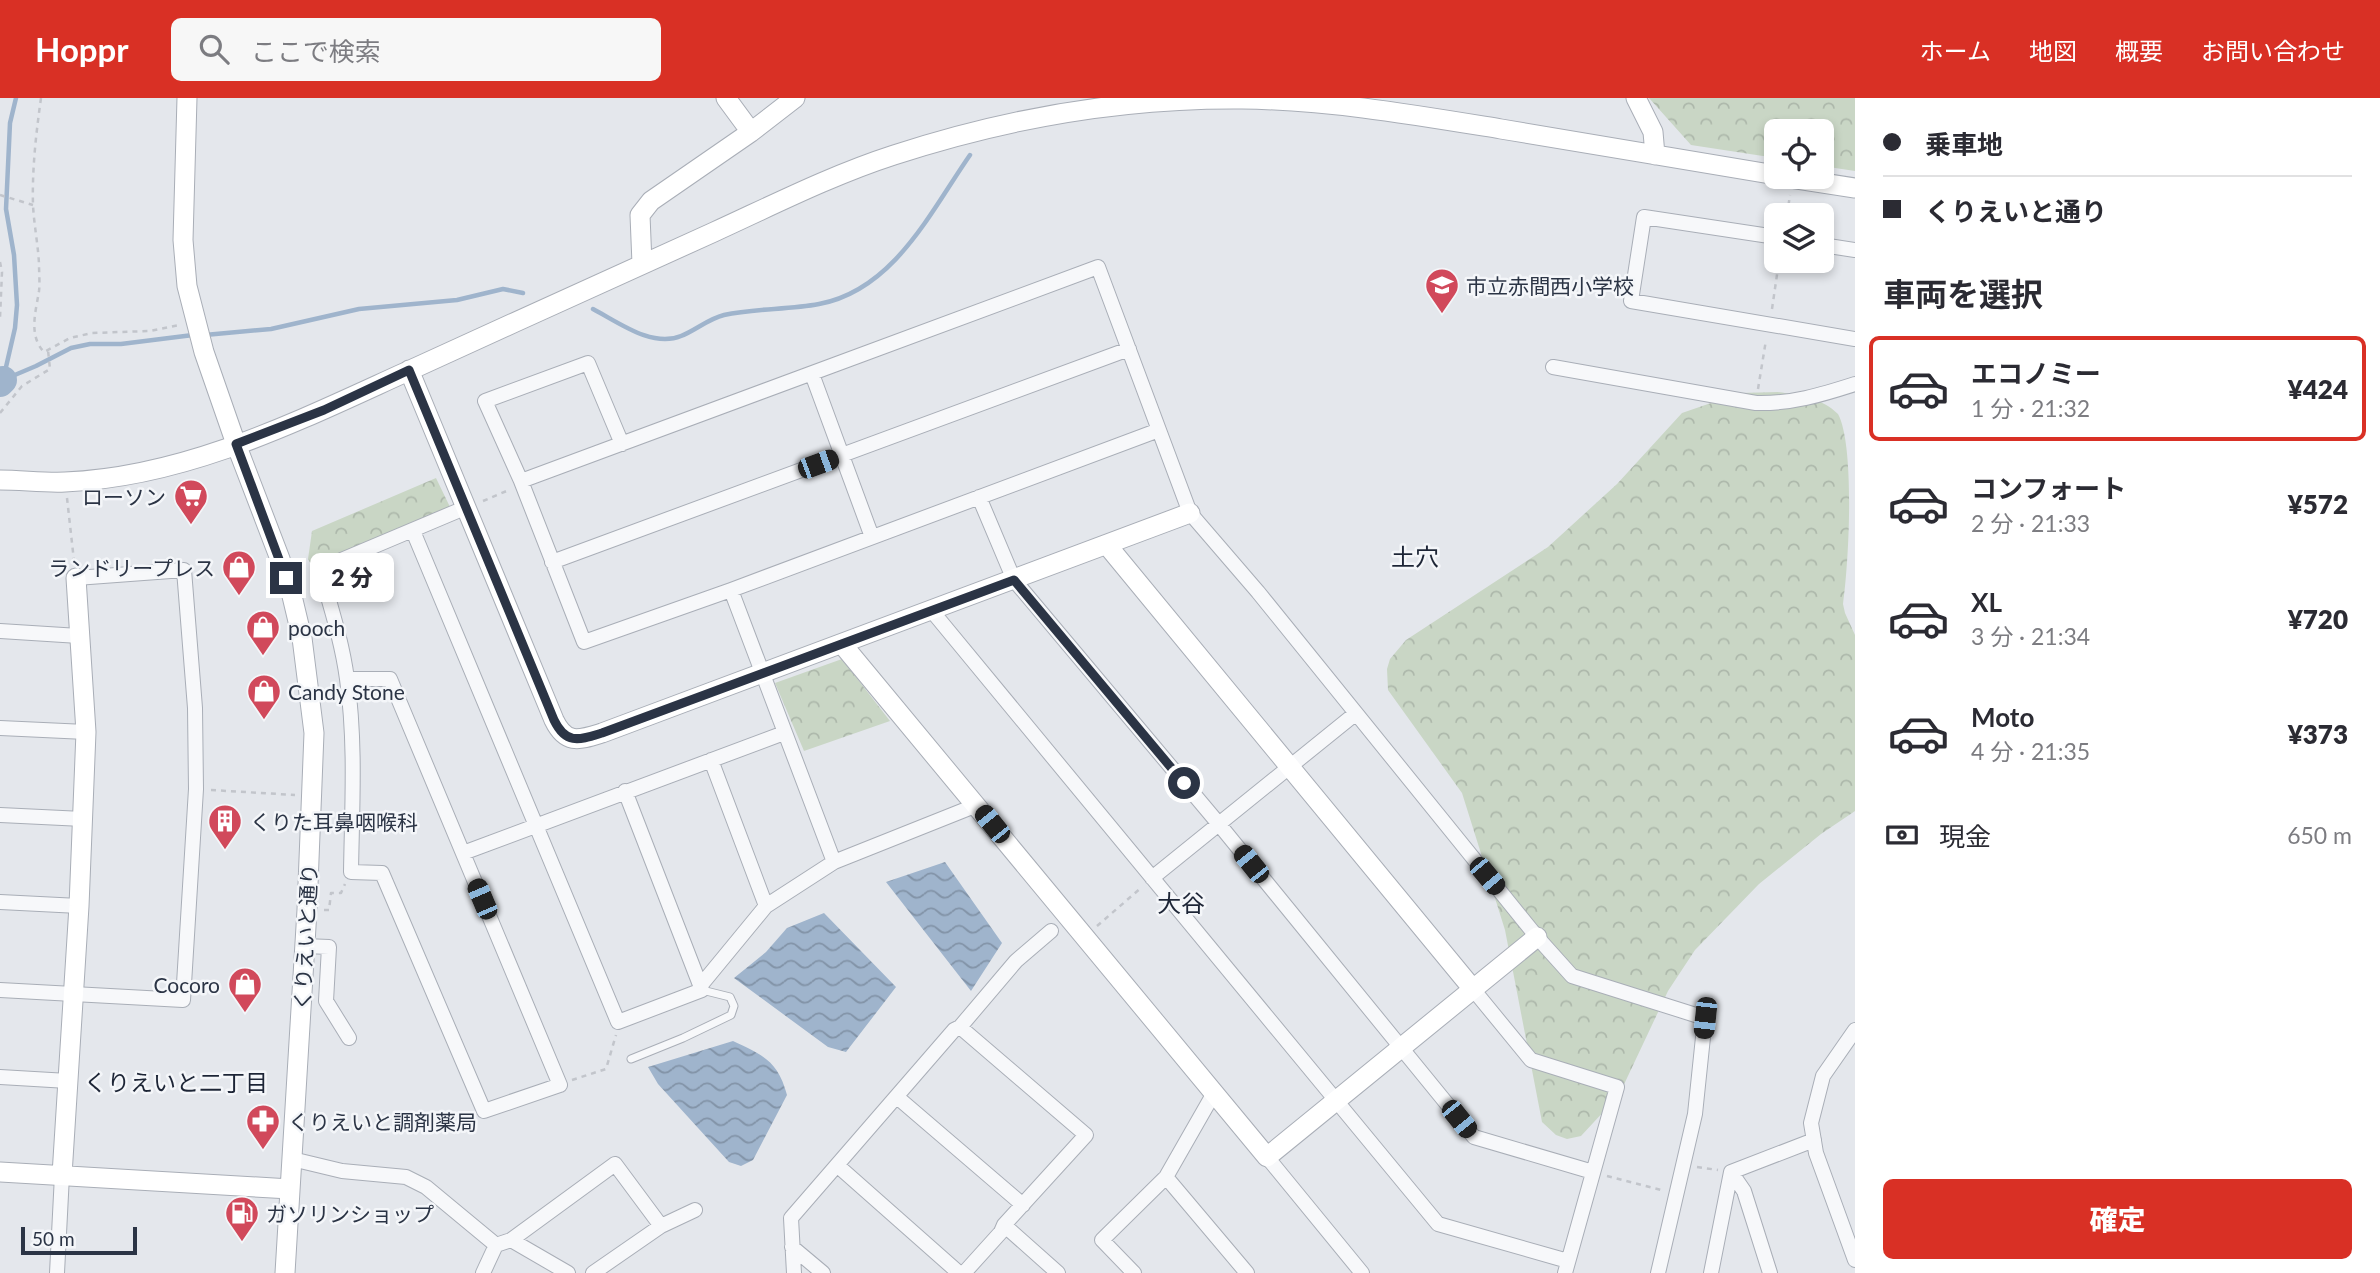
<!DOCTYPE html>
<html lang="ja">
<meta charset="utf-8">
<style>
:root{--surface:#fff;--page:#f7f7f7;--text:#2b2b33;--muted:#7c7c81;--line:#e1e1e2;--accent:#d93025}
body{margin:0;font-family:Lato,"Noto Sans JP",sans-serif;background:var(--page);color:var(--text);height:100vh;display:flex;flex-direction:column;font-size:26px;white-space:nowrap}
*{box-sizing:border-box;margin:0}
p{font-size:23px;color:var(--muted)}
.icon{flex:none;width:38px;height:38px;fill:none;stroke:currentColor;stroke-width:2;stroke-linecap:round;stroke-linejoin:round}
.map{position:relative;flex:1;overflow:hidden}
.sheet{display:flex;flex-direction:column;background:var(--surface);width:525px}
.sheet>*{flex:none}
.top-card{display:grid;align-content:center;height:154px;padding:0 28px;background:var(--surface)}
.tools{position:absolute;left:1764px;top:21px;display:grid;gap:14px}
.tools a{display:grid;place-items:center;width:70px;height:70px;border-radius:10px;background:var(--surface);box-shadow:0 4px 10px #0003;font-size:35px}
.scale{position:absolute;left:21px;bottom:18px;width:116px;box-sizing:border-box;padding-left:7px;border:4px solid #2b3445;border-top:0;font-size:19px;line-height:24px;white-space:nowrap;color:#2b3445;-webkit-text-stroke:5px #f4f6f9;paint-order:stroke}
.end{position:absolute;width:32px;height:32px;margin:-16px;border:9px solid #2b3445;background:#fff;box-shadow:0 0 0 4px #fff}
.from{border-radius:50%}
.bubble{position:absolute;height:49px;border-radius:10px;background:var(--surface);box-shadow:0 4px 10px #0003;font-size:23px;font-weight:800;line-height:49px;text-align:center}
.car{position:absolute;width:21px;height:42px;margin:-21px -10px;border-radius:9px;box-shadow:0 0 5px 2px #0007;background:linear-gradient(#222 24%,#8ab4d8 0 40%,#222 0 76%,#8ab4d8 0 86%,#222 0)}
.top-card b{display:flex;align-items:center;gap:24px;height:66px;font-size:26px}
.top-card b+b{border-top:2px solid var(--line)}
.top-card i{width:18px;height:18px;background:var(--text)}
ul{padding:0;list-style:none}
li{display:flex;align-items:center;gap:21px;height:105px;margin:0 14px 10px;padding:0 14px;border:4px solid transparent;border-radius:10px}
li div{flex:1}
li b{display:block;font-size:26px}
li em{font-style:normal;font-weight:800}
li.on{border-color:var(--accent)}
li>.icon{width:63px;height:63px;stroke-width:1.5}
h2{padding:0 28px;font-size:32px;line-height:84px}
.pay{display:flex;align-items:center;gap:18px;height:77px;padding:0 28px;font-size:26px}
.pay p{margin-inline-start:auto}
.action{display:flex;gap:14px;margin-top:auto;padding:14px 28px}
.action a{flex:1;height:80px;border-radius:10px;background:var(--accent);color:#fff;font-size:28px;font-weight:800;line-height:80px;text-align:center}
header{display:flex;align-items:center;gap:42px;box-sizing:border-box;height:98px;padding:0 35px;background:var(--accent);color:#fff}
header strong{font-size:33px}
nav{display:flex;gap:38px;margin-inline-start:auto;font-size:24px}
.search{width:490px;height:63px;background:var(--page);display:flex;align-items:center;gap:18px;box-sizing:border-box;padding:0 24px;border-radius:10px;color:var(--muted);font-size:26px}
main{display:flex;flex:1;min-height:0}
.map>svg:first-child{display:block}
</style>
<header>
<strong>Hoppr</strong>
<div class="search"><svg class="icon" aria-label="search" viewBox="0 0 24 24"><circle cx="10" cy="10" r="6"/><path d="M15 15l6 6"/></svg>ここで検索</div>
<nav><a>ホーム</a><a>地図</a><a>概要</a><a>お問い合わせ</a></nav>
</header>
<main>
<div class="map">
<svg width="1855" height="1175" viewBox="0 0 1855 1175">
<defs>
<pattern id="forest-crowns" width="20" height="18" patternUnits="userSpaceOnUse" patternTransform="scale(1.75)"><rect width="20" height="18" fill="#c9d6c5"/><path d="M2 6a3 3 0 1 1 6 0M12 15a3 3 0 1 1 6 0" fill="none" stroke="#adb8ab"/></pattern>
<pattern id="water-waves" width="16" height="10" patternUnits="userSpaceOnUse" patternTransform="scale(1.75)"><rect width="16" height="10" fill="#9fb4cc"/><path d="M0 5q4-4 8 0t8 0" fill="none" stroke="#8293a7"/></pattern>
</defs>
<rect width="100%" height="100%" fill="#e4e7ec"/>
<!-- forest -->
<path fill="url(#forest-crowns)" d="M1649 0H1855V73L1822 68V33H1776V60L1691 47Z
M1778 294C1800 297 1822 300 1838 316 1855 347 1849 464 1843 506L1845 515 1855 537V713L1821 736 1759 786 1695 852 1668 893 1619 997 1581 1038 1567 1041 1556 1037 1542 1024 1505 832 1462 695 1388 592 1387 571 1390 561 1406 542 1548 449 1617 386 1682 315 1740 295Z
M436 380 450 409 312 468 308 461 312 433Z
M842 561 890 623 804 653 775 585Z"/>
<!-- water -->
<path fill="url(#water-waves)" d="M945 764 1002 845 971 893 886 784Z
M824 815 896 889 846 954 828 949 734 880 766 854 787 830Z
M733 943C763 957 778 963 787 997L753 1062 741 1068 729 1064 658 986 648 969Z"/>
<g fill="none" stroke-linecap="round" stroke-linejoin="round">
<!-- stream -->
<path stroke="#9fb4cc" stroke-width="4.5" d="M593 211C618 224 652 250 681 238 696 232 708 221 724 217 755 210 788 212 819 206 894 192 931 113 970 57
M205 237 271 231 359 211 457 202 503 191 523 195
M3 282 36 268 71 250 90 246H121L193 237
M3 282 15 230 17 207 14 157 6 111 10 25 16 0"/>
<!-- river -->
<path stroke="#9fb4cc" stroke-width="28" d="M0 285 3 282"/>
<!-- lane casing -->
<g stroke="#a9aeb7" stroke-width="9">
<path id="lane" d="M631 961 683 940 731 917 734 908 730 899 702 892"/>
</g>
<!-- street casing -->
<g stroke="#a9aeb7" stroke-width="16">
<path id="street" d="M1776 139 1644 119 1631 203 1855 241
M1822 147 1855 152
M1553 269 1756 305C1791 306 1821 297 1855 286
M812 276 872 439
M622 346 588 265 485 303 521 383 584 544 731 492 1159 332
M521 383 1098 169 1190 415 1258 494 1537 839 1572 878 1705 920 1695 1016 1658 1175
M979 399 1014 482 1218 725 1474 1039 1593 1074
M413 433 618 924 702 892 625 693
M552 464 1129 251
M731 492 834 764
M932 513 1438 1126 1568 1163
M0 533 79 538
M347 581H390L560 987 484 1013 382 775 351 774C352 709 356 645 347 581 342 543 330 507 320 471L467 409
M0 630 86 634
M711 662 766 808 834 764 977 707
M0 717 83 721
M463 755 784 635
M1152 780 1355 616
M0 804 79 808
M305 848 329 849 326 903 349 940
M701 887 766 808
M1472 890 1531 962 1617 989 1565 1175
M0 892 183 902 196 691 195 610 184 472 76 480
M960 929 1016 863 1051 833
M1855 932 1823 978 1811 1025 1816 1055 1855 1162
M0 979 68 983
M897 999 1023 1107
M1267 1059 1362 1175
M292 1061 342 1073 406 1079 426 1089 496 1147
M838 1068 959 1175
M1731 1074 1744 1093 1770 1175
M1166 1079 1247 1175
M1004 1127 1058 1175
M511 1142 615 1066 661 1128
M792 1149 823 1175
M57 1175 62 1077
M483 1175 496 1147 511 1142 568 1175
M593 1175 661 1128 695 1112
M794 1175 791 1120 954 932 960 929 1086 1037 1004 1127 1001 1134 964 1175
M1134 1175 1102 1142 1166 1079 1214 995
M1711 1175 1731 1074 1814 1042"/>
</g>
<!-- secondary casing -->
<g stroke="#a9aeb7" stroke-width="21">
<path id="secondary" d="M187 0 183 142 187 188 204 254 236 346 280 461 292 498 302 540 314 635 307 812 285 1175
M726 0 751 34
M1636 0 1653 34 1655 57
M1784 79 1855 90
M642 166 640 117 651 103 751 34 795 0
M409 272 554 622C566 647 579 642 602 635L1190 415
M0 382C22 382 44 385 65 384 190 379 306 319 417 269 516 224 615 178 714 134 773 107 832 77 894 57 1007 20 1123 0 1242 1 1329 2 1415 17 1501 31 1593 46 1684 62 1776 77
M1107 447 1472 890
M842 546 1267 1059 1537 839
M0 1074 290 1091
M62 1077 79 808 86 634 76 480"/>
</g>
<!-- path -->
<path stroke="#c2c5cb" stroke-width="2.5" stroke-dasharray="5 5" stroke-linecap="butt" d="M41 0C36 36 32 71 33 107 34 127 38 146 39 166 39 175 40 185 39 193 36 213 28 237 44 254L70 240 92 235 150 233 179 227
M0 97 33 107
M1787 117 1790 97
M0 164 2 174 0 220
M1772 211 1779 163
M1758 291 1766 242
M0 315 22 288 50 271 48 252
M67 400 74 463
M483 403 509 392
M211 692 295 697
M324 812H329L331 795H341L345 786
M1097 828 1142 789
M572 982 606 971 616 937
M1697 1069 1718 1072
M1607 1078 1661 1092"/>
<!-- lane -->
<use href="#lane" stroke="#f7f8fa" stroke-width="7"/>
<!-- street -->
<use href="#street" stroke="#f7f8fa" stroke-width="14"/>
<!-- secondary -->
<use href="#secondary" stroke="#fff" stroke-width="19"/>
</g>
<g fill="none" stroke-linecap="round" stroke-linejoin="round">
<!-- route -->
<path stroke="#2b3445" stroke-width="9" d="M286 480 236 346 324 312 409 272 554 622C566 647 579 642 602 635L1014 482 1184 685"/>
</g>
<!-- icons -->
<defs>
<g id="school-pin" transform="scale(1.75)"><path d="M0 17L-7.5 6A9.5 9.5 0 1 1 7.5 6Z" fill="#d1495b" stroke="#f4f6f9"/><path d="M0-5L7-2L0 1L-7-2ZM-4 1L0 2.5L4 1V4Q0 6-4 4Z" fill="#fff"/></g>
<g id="supermarket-pin" transform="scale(1.75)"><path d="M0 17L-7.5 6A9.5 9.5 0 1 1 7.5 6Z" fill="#d1495b" stroke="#f4f6f9"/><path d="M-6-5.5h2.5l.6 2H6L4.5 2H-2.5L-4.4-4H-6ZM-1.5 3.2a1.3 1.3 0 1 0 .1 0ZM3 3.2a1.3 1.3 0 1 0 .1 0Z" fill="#fff"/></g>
<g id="shop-pin" transform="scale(1.75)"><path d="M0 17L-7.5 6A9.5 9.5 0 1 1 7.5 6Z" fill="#d1495b" stroke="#f4f6f9"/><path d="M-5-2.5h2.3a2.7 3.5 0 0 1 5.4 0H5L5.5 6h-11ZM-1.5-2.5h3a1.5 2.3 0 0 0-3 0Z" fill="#fff"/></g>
<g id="building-pin" transform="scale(1.75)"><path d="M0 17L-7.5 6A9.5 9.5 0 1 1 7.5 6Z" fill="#d1495b" stroke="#f4f6f9"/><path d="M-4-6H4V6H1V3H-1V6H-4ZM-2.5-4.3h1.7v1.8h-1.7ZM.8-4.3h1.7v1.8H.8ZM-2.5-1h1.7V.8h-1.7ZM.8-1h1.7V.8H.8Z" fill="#fff"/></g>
<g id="pharmacy-pin" transform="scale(1.75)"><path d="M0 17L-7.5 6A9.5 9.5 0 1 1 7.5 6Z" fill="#d1495b" stroke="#f4f6f9"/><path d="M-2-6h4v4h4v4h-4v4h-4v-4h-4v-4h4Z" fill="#fff"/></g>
<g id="fuel-pin" transform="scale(1.75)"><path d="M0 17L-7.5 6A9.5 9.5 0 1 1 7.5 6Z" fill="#d1495b" stroke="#f4f6f9"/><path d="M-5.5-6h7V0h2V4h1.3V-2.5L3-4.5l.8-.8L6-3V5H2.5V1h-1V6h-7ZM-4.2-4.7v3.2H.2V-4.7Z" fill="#fff"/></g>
</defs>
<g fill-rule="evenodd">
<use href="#school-pin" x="1442" y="187"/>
<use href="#supermarket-pin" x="191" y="398"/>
<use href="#shop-pin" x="239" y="469"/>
<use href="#shop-pin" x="263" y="529"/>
<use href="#shop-pin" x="264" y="593"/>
<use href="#building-pin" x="225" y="723"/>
<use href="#shop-pin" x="245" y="886"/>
<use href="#pharmacy-pin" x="263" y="1023"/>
<use href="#fuel-pin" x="242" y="1115"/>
</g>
<g text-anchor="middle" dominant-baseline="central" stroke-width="5" stroke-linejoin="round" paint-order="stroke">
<!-- poi labels -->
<g font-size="21" fill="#2b3445" stroke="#f4f6f9" text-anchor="start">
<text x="1466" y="187">市立赤間西小学校</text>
<text x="166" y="398" text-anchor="end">ローソン</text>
<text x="215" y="469" text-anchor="end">ランドリープレス</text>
<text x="288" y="529">pooch</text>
<text x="288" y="593">Candy Stone</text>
<text x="250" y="723">くりた耳鼻咽喉科</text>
<text x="220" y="886" text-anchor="end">Cocoro</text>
<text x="288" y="1023">くりえいと調剤薬局</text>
<text x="266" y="1115">ガソリンショップ</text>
</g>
<!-- street labels -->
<g font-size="21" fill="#2b3445" stroke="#f4f6f9">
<text transform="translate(305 839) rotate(-87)">くりえいと通り</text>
</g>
<!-- neighbourhood labels -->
<g font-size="23" fill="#1d2536" stroke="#f4f6f9">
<text x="176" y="984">くりえいと二丁目</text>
</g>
<!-- quarter labels -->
<g font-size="24" fill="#1d2536" stroke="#f4f6f9">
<text x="1415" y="458">土穴</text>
<text x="1181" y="804">大谷</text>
</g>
</g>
</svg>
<div class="tools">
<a><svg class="icon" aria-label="locate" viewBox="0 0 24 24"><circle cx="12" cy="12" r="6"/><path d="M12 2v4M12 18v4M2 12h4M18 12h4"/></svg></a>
<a><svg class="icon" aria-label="layers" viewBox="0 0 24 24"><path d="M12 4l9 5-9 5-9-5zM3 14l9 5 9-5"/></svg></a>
</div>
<div class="scale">50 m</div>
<i class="end from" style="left:1184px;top:685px"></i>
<i class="end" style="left:286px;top:480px"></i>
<div class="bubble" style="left:310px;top:455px;width:84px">2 分</div>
<i class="car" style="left:818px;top:366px;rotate:70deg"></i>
<i class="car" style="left:992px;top:726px;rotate:321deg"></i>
<i class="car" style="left:1251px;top:766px;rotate:321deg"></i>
<i class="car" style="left:1487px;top:778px;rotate:140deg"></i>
<i class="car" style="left:482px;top:801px;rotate:337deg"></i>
<i class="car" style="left:1705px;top:920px;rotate:186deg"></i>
<i class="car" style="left:1459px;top:1021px;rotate:141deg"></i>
</div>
<section class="sheet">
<div class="top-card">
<b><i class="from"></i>乗車地</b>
<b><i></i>くりえいと通り</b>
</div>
<h2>車両を選択</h2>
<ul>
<li class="on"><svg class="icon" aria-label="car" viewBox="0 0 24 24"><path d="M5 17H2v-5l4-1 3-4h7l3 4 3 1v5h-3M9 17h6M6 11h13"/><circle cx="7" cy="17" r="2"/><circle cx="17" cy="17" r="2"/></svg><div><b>エコノミー</b><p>1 分 · 21:32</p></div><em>¥424</em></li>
<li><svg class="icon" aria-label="car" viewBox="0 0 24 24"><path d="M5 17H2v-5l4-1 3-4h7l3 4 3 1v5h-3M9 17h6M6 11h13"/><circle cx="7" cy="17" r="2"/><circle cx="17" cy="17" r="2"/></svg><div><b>コンフォート</b><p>2 分 · 21:33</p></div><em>¥572</em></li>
<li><svg class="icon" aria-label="car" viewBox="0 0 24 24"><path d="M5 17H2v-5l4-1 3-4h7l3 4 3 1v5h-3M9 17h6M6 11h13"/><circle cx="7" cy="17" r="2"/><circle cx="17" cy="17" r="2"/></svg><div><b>XL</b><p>3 分 · 21:34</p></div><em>¥720</em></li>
<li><svg class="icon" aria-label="car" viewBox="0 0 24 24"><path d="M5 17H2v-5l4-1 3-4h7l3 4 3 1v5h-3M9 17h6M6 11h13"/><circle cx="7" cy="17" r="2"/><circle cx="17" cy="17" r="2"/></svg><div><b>Moto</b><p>4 分 · 21:35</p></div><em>¥373</em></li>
</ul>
<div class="pay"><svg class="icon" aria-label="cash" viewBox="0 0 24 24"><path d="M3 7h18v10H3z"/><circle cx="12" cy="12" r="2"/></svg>現金<p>650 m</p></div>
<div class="action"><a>確定</a></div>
</section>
</main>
